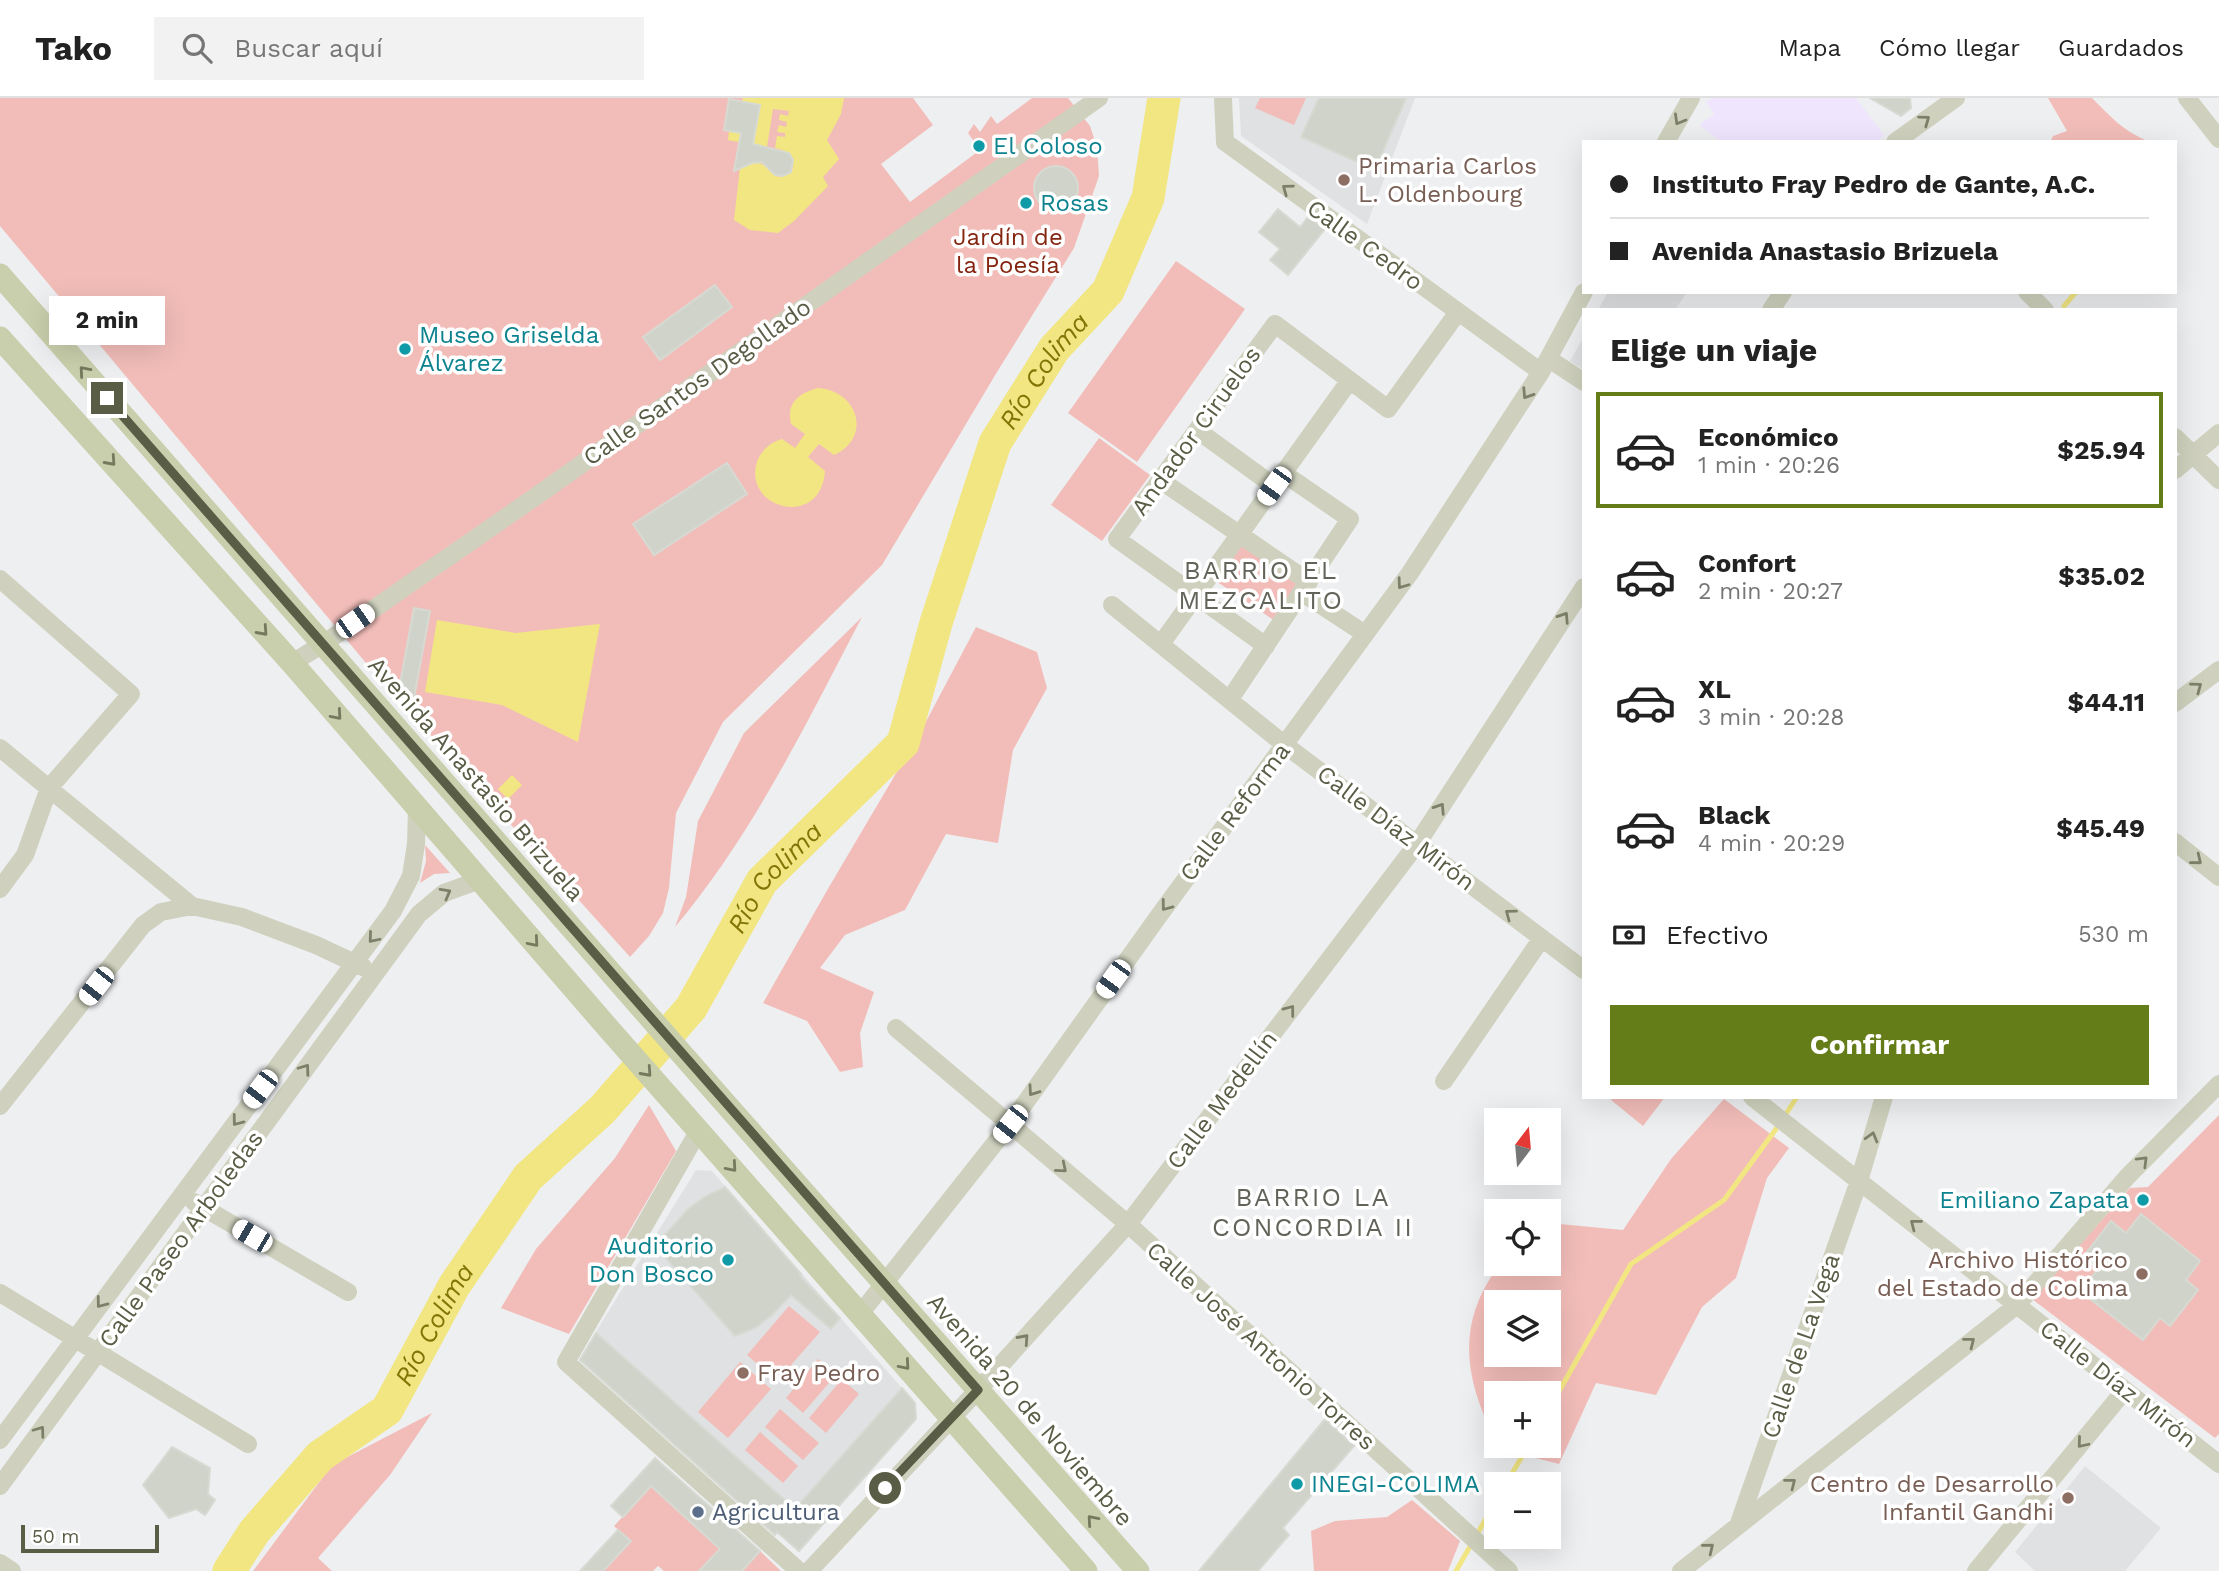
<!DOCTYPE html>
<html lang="es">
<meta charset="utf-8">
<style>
:root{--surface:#fff;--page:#f2f2f2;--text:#222;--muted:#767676;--line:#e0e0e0;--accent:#657d18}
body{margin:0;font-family:"Work Sans",sans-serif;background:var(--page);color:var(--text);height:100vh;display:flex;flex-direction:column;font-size:26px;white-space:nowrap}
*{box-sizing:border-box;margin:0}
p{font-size:23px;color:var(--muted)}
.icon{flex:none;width:38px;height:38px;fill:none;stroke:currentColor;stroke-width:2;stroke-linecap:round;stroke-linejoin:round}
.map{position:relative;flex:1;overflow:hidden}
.details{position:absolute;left:1582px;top:210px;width:595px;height:791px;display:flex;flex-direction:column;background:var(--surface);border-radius:0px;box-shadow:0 7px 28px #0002}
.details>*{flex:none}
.top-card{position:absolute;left:1582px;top:42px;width:595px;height:154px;border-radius:0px;box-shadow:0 7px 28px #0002;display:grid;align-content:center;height:154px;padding:0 28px;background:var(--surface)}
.needle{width:46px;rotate:16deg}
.buttons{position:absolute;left:1484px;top:1010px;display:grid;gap:14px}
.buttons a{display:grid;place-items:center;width:77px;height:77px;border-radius:0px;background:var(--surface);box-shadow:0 7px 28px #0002;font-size:35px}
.scale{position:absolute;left:21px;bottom:18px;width:138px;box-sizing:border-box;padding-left:7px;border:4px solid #595d45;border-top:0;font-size:19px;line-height:24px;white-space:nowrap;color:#595d45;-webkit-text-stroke:5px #fff;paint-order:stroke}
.end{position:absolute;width:32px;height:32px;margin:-16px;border:9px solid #595d45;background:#fff;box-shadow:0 0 0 4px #fff}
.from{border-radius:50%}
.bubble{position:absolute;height:49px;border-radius:0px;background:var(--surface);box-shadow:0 7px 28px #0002;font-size:23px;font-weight:700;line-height:49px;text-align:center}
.car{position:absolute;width:21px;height:42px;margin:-21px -10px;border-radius:9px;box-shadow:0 0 5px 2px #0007;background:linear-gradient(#fff 24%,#345 0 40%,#fff 0 76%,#345 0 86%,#fff 0)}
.top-card b{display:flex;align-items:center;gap:24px;height:66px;font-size:26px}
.top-card b+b{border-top:2px solid var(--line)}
.top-card i{width:18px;height:18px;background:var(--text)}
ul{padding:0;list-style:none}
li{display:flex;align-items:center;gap:21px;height:116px;margin:0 14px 10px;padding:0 14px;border:4px solid transparent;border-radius:0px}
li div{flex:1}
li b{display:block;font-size:26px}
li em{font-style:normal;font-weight:700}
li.active{border-color:var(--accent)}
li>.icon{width:63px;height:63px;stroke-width:1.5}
h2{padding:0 28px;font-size:32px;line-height:84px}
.pay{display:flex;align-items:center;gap:18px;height:77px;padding:0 28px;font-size:26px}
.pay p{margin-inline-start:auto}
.action{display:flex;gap:14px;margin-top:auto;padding:14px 28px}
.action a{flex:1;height:80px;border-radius:0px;background:var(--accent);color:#fff;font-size:28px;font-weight:700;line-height:80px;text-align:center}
header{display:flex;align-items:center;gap:42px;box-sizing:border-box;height:98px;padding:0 35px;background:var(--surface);border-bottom:2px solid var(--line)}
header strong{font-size:33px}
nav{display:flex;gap:38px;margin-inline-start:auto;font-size:24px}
.search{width:490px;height:63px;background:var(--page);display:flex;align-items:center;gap:18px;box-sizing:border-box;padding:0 24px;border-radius:0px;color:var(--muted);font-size:26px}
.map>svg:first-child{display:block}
</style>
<header>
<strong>Tako</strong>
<div class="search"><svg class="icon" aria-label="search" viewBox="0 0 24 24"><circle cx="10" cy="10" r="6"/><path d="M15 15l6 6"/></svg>Buscar aquí</div>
<nav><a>Mapa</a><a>Cómo llegar</a><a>Guardados</a></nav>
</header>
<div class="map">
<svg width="2219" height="1473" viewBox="0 0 2219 1473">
<rect width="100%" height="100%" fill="#eeeff1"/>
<!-- commercial -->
<path fill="#efe6fd" d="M1712 0H1856L1884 37 1878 44H1721L1699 27 1714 16 1706 4Z"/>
<!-- education -->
<path fill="#dfe1e2" d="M1239 0H1415L1367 126 1241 38Z
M1608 194H1687L1675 212H1598Z
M1584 238V272L1570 263Z
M696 1072 712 1073 915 1305 916 1321 799 1453 579 1261Z
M2085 1368 2161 1430 2125 1473H2035L2015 1454Z"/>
<!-- green -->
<path fill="#f2bdb9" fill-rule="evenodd" d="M0 0H913L933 27 881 66 910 104 980 52 968 35 974 26 980 34 991 18 997 26 1032 0H1068L1090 28 1097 49 1099 78 1074 150 997 274 882 467 723 624 676 715 669 790 663 815 649 838 630 859 366 565 0 128Z
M1260 0H1306L1294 27 1255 10Z
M2048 0H2092C2112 20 2123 33 2150 44H2050L2053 38 2067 33Z
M1176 163 1245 211 1137 364 1068 315Z
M1099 340 1150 377 1102 443 1051 407Z
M1239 443 1301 486 1275 523 1213 481Z
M862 519C806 626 753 736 675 829L686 799 698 723 744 635Z
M976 529 1037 554 1047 590 1013 652 998 745 946 736 905 812 845 837 820 870 874 894 860 935 863 969 840 974 807 923 763 905 829 789 921 633Z
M425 747 450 775 434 776 420 785 426 763Z
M1613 999H1665L1643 1028 1611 1002Z
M1724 1001 1789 1050 1767 1080 1736 1180 1702 1209 1656 1297 1596 1285 1559 1366 1500 1351 1498 1348H1549V1295H1496V1343C1464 1281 1455 1225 1500 1166H1549V1125L1623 1132 1671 1061ZM1496 1204H1549V1256H1496Z
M649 1007 676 1053 569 1236 501 1210 536 1151 615 1060Z
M2219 1017V1336L2215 1340 2032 1201 2130 1090 2148 1089Z
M789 1208 820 1234 777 1283 747 1257Z
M818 1261 836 1277 803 1315 786 1300Z
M740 1264 771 1291 728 1340 698 1314Z
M842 1281 859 1296 826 1335 809 1320Z
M780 1311 819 1345 803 1362 765 1329Z
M432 1315 390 1377 318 1460 332 1473H253L332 1367Z
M760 1334 798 1368 783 1385 745 1352Z
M651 1388 720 1451 699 1473H664L658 1468 653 1473H603L631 1444 614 1428Z
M1412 1402 1460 1443 1448 1473H1314L1311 1433 1335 1423 1387 1419Z
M760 1453 781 1473H742Z"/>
<!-- water -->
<path fill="#f2e683" d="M743 0H844L841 16 827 42 839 61 823 79 828 88 794 123 778 135 750 132 734 122 740 69C744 68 748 66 752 65 764 62 769 75 779 79L791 74C798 59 788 53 775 50L777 38 785 39V35L777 34 779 27 786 29 787 24 779 22 780 16 788 18 789 13 773 11 767 49 728 42 729 33 755 37 760 7 742 3Z
M818 290C859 293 872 340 834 357L819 346 808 359 825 373C821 433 739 410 758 361 763 351 771 344 782 341L795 350 805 336 791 326C786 305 799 295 818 290Z
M437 522 516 535 600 526 578 644 502 607 425 594Z
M512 677 522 687 508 701 498 691Z"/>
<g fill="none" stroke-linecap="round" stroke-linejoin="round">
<!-- stream -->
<path stroke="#f2e683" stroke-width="5" d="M2064 208 2076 194
M1549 1311 1631 1166 1724 1102 1776 1031 1797 999
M1506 1386 1528 1348
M1456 1473 1496 1403"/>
<!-- river -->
<path stroke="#f2e683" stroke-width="33" id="s1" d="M229 1473 254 1434 320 1358 387 1312 454 1188 528 1079 602 1012 691 910 762 783 903 645 936 525 995 345 1054 251 1108 193 1148 100 1164 0"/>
</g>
<!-- building -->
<path fill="#d0d3ca" stroke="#d7dad2" stroke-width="2" d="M1319 0H1406L1375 72 1301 39Z
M1870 0H1910L1911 10 1901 18Z
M729 1 760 7 753 46 789 55 793 62 791 74 783 78 775 77 762 64 752 65 734 73 741 35 724 32Z
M1034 90a22 22 0 1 1 44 0a22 22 0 1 1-44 0Z
M1278 111 1300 129 1308 119 1325 131 1288 177 1270 162 1280 151 1259 134Z
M715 187 732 209 660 262 643 239Z
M727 365 747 396 654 457 633 426Z
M414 510 430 513 414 600 398 597Z
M725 1089 801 1176 800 1178 840 1220 831 1231 791 1197 772 1217 755 1230 735 1238 655 1148 688 1111 706 1098Z
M2141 1116 2200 1163 2186 1182 2198 1192 2170 1228 2160 1220 2143 1242 2080 1193 2098 1171 2083 1159 2111 1123 2126 1135Z
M596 1235 795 1411 902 1290 915 1305 916 1321 799 1453 777 1434 775 1437 580 1262Z
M1325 1321 1354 1348 1283 1430 1289 1437 1258 1473H1199Z
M172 1349 210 1370 208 1396 215 1402 205 1417 196 1411 169 1420 143 1387Z
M655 1360 760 1453 742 1473H699L720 1451 651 1388 623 1419 611 1408Z
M618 1432 631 1443 603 1473H580Z"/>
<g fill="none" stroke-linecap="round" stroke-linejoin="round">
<!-- minor -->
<path stroke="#cfd1be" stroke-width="18" d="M1223 0 1225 44 1541 274
M2187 0 2219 41
M1666 44 1691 0
M1895 44 1956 0
M2027 194 2045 212
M1771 212 1783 194
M1549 261 1584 284
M1197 332 1274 388
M2175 339 2219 382
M2175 372 2219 335
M1160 382 1309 484
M0 481 131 596 49 690 25 757 0 791
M1301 494 1365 536
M1112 507 1285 647 1584 872
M1161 546 1350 282
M1266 548 1117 441 1275 226 1388 311 1458 214
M292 565 323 546 535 399 1099 0
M1230 601 1350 421 1283 375
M2175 605 2219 572
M0 650 192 808
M2175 744 2219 779
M896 930 1128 1126 1509 1473
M1444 983 1542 840
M1752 999 2219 1366
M0 1008 143 827 161 814 192 808 242 819 316 847 363 869
M699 1032 566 1264 799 1473
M194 1104 348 1194
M0 1195 248 1346
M860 1216 1010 1026 1158 819 1410 475 1541 274 1584 194
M0 1342 393 813 411 778 416 746 417 710
M0 1388 419 816 444 795 480 782
M1738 1428 1859 1083 1884 999
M0 1465 12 1473
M809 1473 990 1279 1128 1126 1417 746 1584 489
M1681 1473 2017 1207 2127 1079 2219 986
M1976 1473 2125 1292"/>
<!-- major -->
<path stroke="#c9cfac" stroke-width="23" d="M0 177 709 987 1138 1473
M0 240 292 565 608 930 1086 1473"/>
</g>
<!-- one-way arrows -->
<defs><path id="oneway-chevron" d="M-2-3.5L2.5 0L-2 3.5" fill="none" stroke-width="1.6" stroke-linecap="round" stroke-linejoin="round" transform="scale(1.75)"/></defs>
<g stroke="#7c8069">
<use href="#oneway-chevron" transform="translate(1679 22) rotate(120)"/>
<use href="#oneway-chevron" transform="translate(1925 22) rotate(-36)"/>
<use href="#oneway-chevron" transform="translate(1287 91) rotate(-144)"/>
<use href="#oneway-chevron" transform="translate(1527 296) rotate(123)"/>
<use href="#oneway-chevron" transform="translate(1402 486) rotate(126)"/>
<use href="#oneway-chevron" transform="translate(1564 519) rotate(-57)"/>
<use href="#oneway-chevron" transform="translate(2197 589) rotate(-37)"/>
<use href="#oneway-chevron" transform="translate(1440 710) rotate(-57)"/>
<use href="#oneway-chevron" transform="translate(2197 762) rotate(39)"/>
<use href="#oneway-chevron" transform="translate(446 795) rotate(-29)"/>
<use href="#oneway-chevron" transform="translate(1166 808) rotate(127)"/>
<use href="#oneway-chevron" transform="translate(1510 816) rotate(-143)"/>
<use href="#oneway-chevron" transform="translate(373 840) rotate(130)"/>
<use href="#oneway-chevron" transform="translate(1290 912) rotate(-53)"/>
<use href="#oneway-chevron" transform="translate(305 971) rotate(-54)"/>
<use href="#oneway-chevron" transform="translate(1033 993) rotate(125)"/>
<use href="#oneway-chevron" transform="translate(237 1023) rotate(127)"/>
<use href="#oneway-chevron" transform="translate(1872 1039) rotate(-74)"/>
<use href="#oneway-chevron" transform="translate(2143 1063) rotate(-45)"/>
<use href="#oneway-chevron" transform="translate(1062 1070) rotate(40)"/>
<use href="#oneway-chevron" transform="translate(1915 1126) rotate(-142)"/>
<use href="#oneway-chevron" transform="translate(101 1205) rotate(127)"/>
<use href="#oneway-chevron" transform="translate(1024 1241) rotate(-48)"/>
<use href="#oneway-chevron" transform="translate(1970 1244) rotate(-38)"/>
<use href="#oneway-chevron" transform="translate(40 1333) rotate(-54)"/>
<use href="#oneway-chevron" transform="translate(2082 1345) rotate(130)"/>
<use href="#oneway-chevron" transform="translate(1791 1385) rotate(-38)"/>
<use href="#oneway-chevron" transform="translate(1709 1450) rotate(-39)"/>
</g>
<g stroke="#757a5f">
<use href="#oneway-chevron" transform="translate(84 273) rotate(-131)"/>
<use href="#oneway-chevron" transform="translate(111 363) rotate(48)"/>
<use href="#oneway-chevron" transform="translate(263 533) rotate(48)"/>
<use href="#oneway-chevron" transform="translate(337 617) rotate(49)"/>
<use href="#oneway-chevron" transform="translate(534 844) rotate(49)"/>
<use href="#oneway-chevron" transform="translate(647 974) rotate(48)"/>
<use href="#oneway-chevron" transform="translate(732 1069) rotate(49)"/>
<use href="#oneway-chevron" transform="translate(905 1267) rotate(49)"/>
<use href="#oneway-chevron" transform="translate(1092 1422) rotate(-131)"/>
</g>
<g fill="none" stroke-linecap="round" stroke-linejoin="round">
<!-- route -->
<path stroke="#595d45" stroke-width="9" d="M107 300 978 1292 885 1390"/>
</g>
<!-- markers -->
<g fill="#0f9aa8" stroke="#fff" stroke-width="2.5">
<circle cx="979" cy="48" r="7"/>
<circle cx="1026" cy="105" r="7"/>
<circle cx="405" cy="251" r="7"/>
<circle cx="2143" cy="1102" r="7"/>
<circle cx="728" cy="1162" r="7"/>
<circle cx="1297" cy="1386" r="7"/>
</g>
<g fill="#8d6e63" stroke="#fff" stroke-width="2.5">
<circle cx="1344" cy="82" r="7"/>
<circle cx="2142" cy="1176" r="7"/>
<circle cx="743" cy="1275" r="7"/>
<circle cx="2068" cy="1400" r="7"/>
</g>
<circle fill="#5c6f8a" stroke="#fff" stroke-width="2.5" cx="698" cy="1414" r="7"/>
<g text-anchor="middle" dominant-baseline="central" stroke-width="7" stroke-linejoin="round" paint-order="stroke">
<!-- culture labels -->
<g font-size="24" fill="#0d838f" stroke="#fff" text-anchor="start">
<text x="993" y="48">El Coloso</text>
<text x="1040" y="105">Rosas</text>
<text x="419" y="237">Museo Griselda<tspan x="419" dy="28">Álvarez</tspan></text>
<text x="2129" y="1102" text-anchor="end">Emiliano Zapata</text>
<text x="714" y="1148" text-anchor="end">Auditorio<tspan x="714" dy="28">Don Bosco</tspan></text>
<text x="1311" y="1386">INEGI-COLIMA</text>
</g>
<!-- education labels -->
<g font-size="24" fill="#785e54" stroke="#fff" text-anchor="start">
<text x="1358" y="68">Primaria Carlos<tspan x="1358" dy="28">L. Oldenbourg</tspan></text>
<text x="2128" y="1162" text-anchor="end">Archivo Histórico<tspan x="2128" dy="28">del Estado de Colima</tspan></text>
<text x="757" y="1275">Fray Pedro</text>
<text x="2054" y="1386" text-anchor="end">Centro de Desarrollo<tspan x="2054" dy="28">Infantil Gandhi</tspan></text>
</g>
<!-- park labels -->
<g font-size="24" fill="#842510" stroke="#fff">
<text x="1008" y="139">Jardín de<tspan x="1008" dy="28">la Poesía</tspan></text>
</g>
<!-- street labels -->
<g font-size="24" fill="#595d45" stroke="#fff">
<text transform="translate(1365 147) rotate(36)">Calle Cedro</text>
<text transform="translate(697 284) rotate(-35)">Calle Santos Degollado</text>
<text transform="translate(1196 333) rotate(-54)">Andador Ciruelos</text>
<text transform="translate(476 681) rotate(49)">Avenida Anastasio Brizuela</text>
<text transform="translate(1235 714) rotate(-53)">Calle Reforma</text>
<text transform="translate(1396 730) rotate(37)">Calle Díaz Mirón</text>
<text transform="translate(1222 1002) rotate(-53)">Calle Medellín</text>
<text transform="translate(181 1141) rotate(-54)">Calle Paseo Arboledas</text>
<text transform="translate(1261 1248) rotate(42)">Calle José Antonio Torres</text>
<text transform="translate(1801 1248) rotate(-71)">Calle de La Vega</text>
<text transform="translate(2118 1286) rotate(38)">Calle Díaz Mirón</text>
<text transform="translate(1030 1312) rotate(49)">Avenida 20 de Noviembre</text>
</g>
<!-- service labels -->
<g font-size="24" fill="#4e5e75" stroke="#fff" text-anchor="start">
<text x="712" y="1414">Agricultura</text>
</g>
<!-- water labels -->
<g font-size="26" font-style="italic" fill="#827506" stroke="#fff">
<text stroke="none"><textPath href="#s1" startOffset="1480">Río Colima</textPath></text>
<text stroke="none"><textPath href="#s1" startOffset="892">Río Colima</textPath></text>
<text stroke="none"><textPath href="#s1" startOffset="326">Río Colima</textPath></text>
</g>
<!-- neighbourhood labels -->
<g font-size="26" letter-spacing="2" fill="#62645a" stroke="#fff">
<text x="1261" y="472">BARRIO EL<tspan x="1261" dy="30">MEZCALITO</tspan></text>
<text x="1313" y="1099">BARRIO LA<tspan x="1313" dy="30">CONCORDIA II</tspan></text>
</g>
</g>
</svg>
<div class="buttons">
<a><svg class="needle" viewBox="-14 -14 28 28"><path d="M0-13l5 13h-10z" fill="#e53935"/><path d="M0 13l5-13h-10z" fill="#767676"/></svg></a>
<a><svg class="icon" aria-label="locate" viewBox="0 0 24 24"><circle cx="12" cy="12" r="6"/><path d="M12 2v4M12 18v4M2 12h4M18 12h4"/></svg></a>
<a><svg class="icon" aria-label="layers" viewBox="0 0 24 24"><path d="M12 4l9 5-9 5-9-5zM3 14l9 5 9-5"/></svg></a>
<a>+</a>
<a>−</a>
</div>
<div class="scale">50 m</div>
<i class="end from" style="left:885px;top:1390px"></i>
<i class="end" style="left:107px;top:300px"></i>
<div class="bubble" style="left:49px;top:198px;width:116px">2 min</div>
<i class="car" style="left:1274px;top:388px;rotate:216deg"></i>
<i class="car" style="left:355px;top:523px;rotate:55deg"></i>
<i class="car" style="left:1113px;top:881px;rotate:216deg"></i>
<i class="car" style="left:96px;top:888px;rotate:218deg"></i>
<i class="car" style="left:260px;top:991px;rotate:217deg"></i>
<i class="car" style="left:1010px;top:1026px;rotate:218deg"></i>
<i class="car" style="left:252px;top:1138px;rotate:300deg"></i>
<div class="top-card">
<b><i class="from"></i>Instituto Fray Pedro de Gante, A.C.</b>
<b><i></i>Avenida Anastasio Brizuela</b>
</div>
<section class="details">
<h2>Elige un viaje</h2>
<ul>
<li class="active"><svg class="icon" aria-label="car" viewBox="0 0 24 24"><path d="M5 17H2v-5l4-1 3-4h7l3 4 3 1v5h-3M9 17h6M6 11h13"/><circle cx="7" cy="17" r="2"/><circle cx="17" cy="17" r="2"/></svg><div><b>Económico</b><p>1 min · 20:26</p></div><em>$25.94</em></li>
<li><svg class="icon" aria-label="car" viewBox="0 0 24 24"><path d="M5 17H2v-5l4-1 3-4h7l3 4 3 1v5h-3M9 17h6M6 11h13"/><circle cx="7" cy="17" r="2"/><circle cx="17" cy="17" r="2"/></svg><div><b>Confort</b><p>2 min · 20:27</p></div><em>$35.02</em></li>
<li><svg class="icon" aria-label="car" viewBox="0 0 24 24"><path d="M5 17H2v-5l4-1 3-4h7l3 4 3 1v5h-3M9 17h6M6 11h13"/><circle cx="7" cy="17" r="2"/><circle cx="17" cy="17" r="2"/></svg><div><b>XL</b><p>3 min · 20:28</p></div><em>$44.11</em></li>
<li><svg class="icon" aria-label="car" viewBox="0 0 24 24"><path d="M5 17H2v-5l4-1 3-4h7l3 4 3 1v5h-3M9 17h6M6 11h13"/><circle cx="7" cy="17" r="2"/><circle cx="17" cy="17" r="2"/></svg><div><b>Black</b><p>4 min · 20:29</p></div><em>$45.49</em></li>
</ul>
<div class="pay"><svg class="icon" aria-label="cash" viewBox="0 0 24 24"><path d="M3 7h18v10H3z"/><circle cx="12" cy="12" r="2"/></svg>Efectivo<p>530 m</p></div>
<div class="action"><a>Confirmar</a></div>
</section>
</div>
